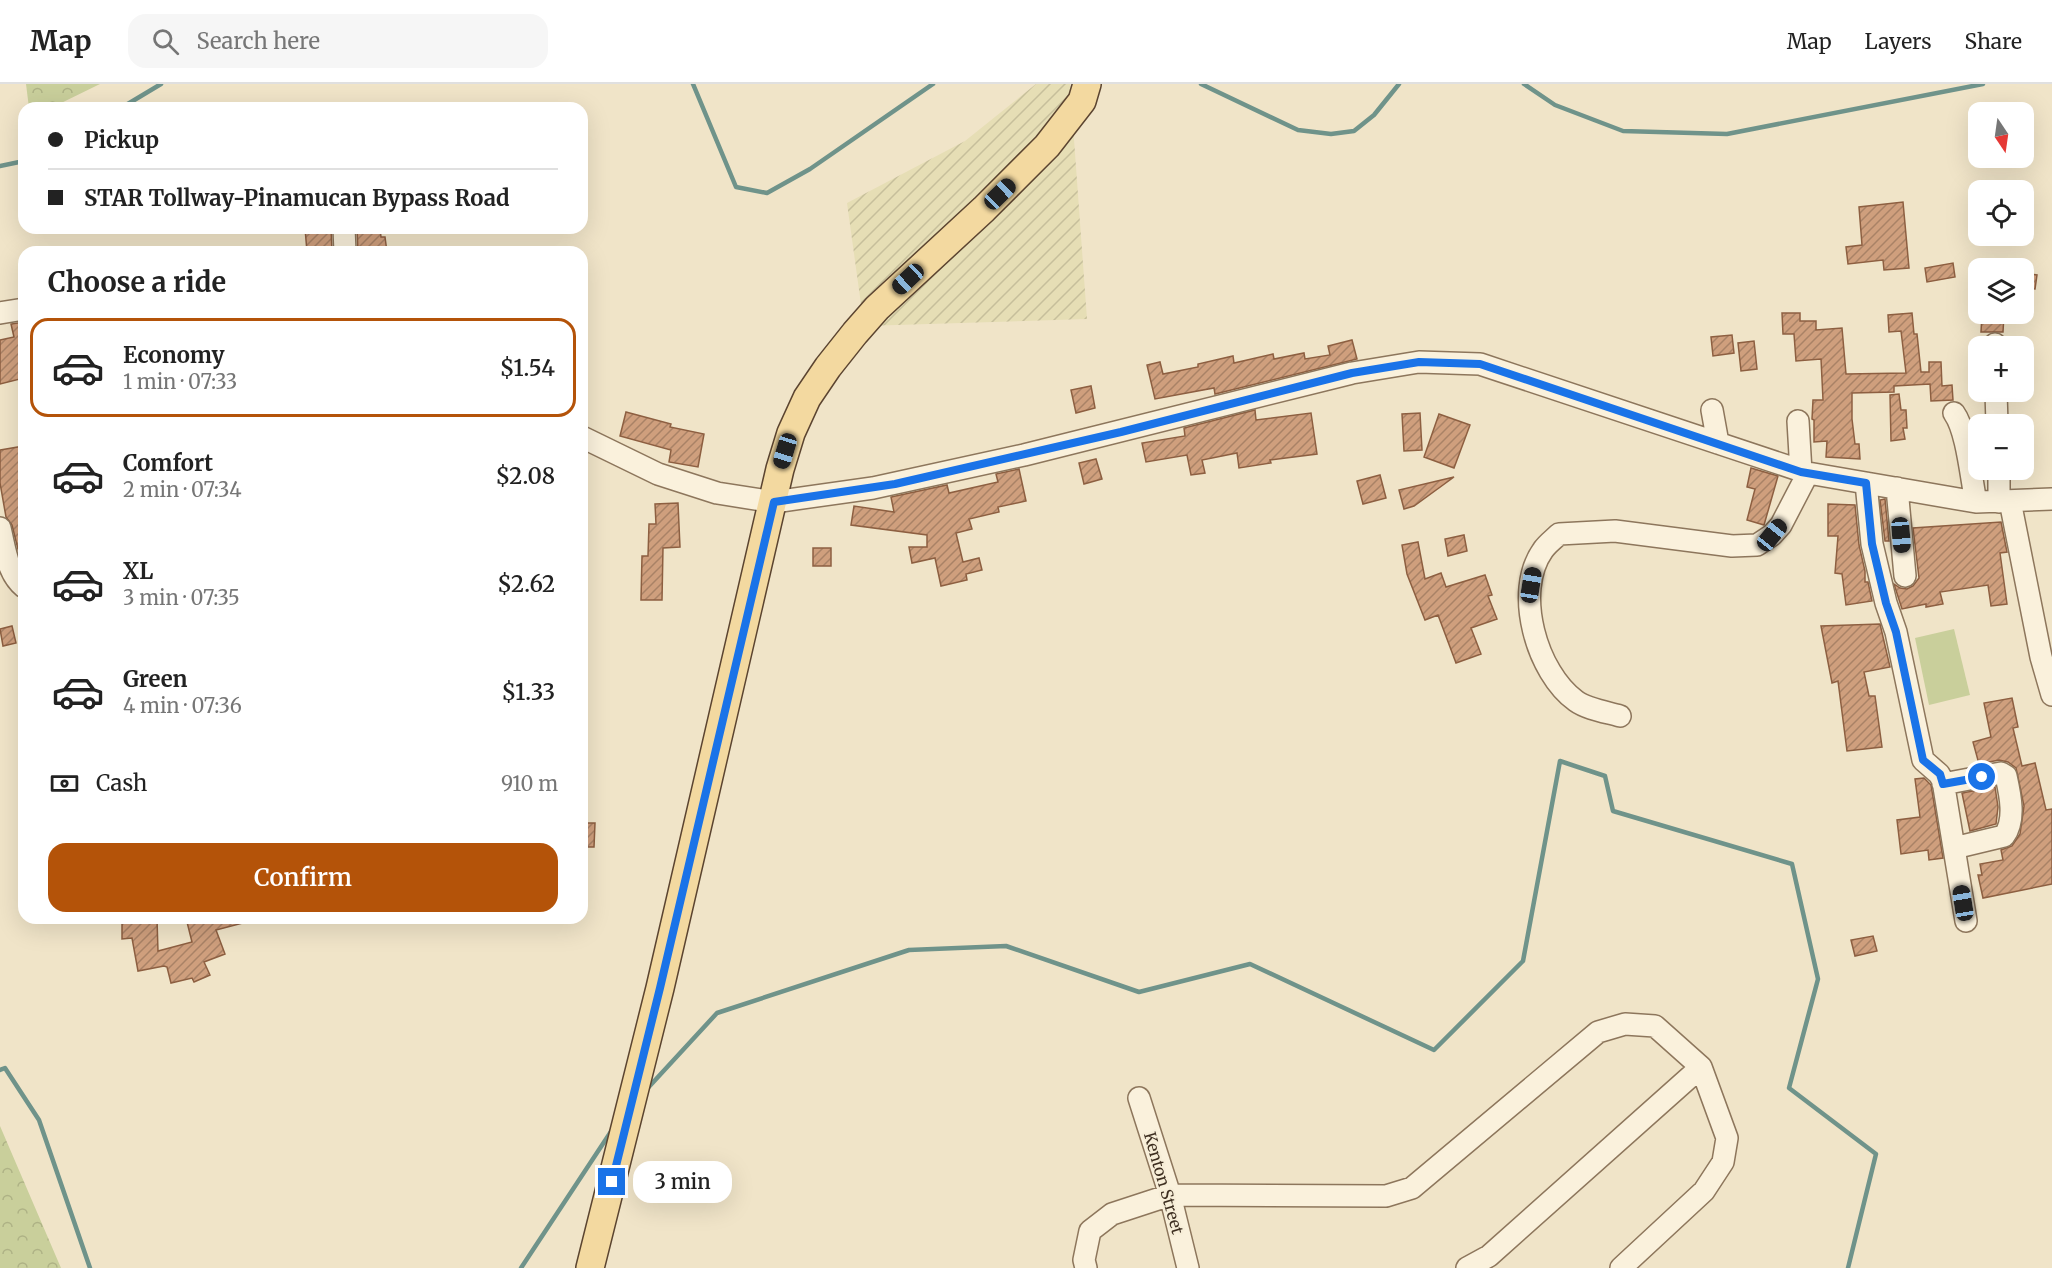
<!DOCTYPE html>
<meta charset="utf-8">
<style>
:root{--surface:#fff;--page:#f6f6f6;--text:#222;--muted:#767676;--line:#e0e0e0;--accent:#b45309}
body{margin:0;font-family:Merriweather,serif;background:var(--page);color:var(--text);height:100vh;display:flex;flex-direction:column;font-size:22px;white-space:nowrap}
*{box-sizing:border-box;margin:0}
p{font-size:20px;color:var(--muted)}
.icon{flex:none;width:33px;height:33px;fill:none;stroke:currentColor;stroke-width:2;stroke-linecap:round;stroke-linejoin:round}
.map{position:relative;flex:1;overflow:hidden}
.drawer{position:absolute;left:18px;top:162px;width:570px;height:678px;display:flex;flex-direction:column;background:var(--surface);border-radius:18px;box-shadow:0 6px 24px #0002}
.drawer>*{flex:none}
.top-card{position:absolute;left:18px;top:18px;width:570px;height:132px;border-radius:18px;box-shadow:0 6px 24px #0002;display:grid;align-content:center;height:132px;padding:0 30px;background:var(--surface)}
.needle{width:39px;rotate:167deg}
.controls{position:absolute;left:1968px;top:18px;display:grid;gap:12px}
.controls a{display:grid;place-items:center;width:66px;height:66px;border-radius:12px;background:var(--surface);box-shadow:0 6px 24px #0002;font-size:30px}
.end{position:absolute;width:27px;height:27px;margin:-14px;border:8px solid #1a73e8;background:#fff;box-shadow:0 0 0 3px #fff}
.from{border-radius:50%}
.bubble{position:absolute;height:42px;border-radius:18px;background:var(--surface);box-shadow:0 6px 24px #0002;font-size:20px;font-weight:600;line-height:42px;text-align:center}
.car{position:absolute;width:18px;height:36px;margin:-18px -9px;border-radius:8px;box-shadow:0 0 4px 2px #0007;background:linear-gradient(#222 24%,#8ab4d8 0 40%,#222 0 76%,#8ab4d8 0 86%,#222 0)}
.top-card b{display:flex;align-items:center;gap:21px;height:57px;font-size:22px}
.top-card b+b{border-top:2px solid var(--line)}
.top-card i{width:15px;height:15px;background:var(--text)}
ul{padding:0;list-style:none}
li{display:flex;align-items:center;gap:18px;height:99px;margin:0 12px 9px;padding:0 18px;border:3px solid transparent;border-radius:18px}
li div{flex:1}
li b{display:block;font-size:22px}
li em{font-style:normal;font-weight:600}
li.active{border-color:var(--accent)}
li>.icon{width:54px;height:54px;stroke-width:1.5}
h2{padding:0 30px;font-size:27px;line-height:72px}
.pay{display:flex;align-items:center;gap:15px;height:66px;padding:0 30px;font-size:22px}
.pay p{margin-inline-start:auto}
.button{display:flex;gap:12px;margin-top:auto;padding:12px 30px}
.button a{flex:1;height:69px;border-radius:18px;background:var(--accent);color:#fff;font-size:24px;font-weight:600;line-height:69px;text-align:center}
header{display:flex;align-items:center;gap:36px;box-sizing:border-box;height:84px;padding:0 30px;background:var(--surface);border-bottom:2px solid var(--line)}
header strong{font-size:28px}
nav{display:flex;gap:33px;margin-inline-start:auto;font-size:21px}
.search{width:420px;height:54px;background:var(--page);display:flex;align-items:center;gap:15px;box-sizing:border-box;padding:0 21px;border-radius:18px;color:var(--muted);font-size:22px}
.map>svg:first-child{display:block}
</style>
<header>
<strong>Map</strong>
<div class="search"><svg class="icon" aria-label="search" viewBox="0 0 24 24"><circle cx="10" cy="10" r="6"/><path d="M15 15l6 6"/></svg>Search here</div>
<nav><a>Map</a><a>Layers</a><a>Share</a></nav>
</header>
<div class="map">
<svg width="2052" height="1184" viewBox="0 0 2052 1184">
<defs>
<pattern id="farmland-furrows" width="10" height="10" patternUnits="userSpaceOnUse" patternTransform="scale(1.5)"><rect width="10" height="10" fill="#e6deb5"/><path d="M-1 1l2-2M0 10L10 0M9 11l2-2" fill="none" stroke="#c6bf9b"/></pattern>
<pattern id="forest-crowns" width="20" height="18" patternUnits="userSpaceOnUse" patternTransform="scale(1.5)"><rect width="20" height="18" fill="#c9cf9b"/><path d="M2 6a3 3 0 1 1 6 0M12 15a3 3 0 1 1 6 0" fill="none" stroke="#aeb285"/></pattern>
<pattern id="building-hatch" width="6" height="6" patternUnits="userSpaceOnUse" patternTransform="scale(1.5)"><rect width="6" height="6" fill="#cf9f7d"/><path d="M-1 1l2-2M0 6l6-6M5 7l2-2" fill="none" stroke="#a98266"/></pattern>
</defs>
<rect width="100%" height="100%" fill="#f0e4c8"/>
<!-- farmland -->
<path fill="url(#farmland-furrows)" d="M1036 0H1070L1087 235 864 242 847 119 965 57Z"/>
<!-- forest -->
<path fill="url(#forest-crowns)" d="M26 0H100L51 24H29Z
M0 1042 61 1184H0Z"/>
<!-- park -->
<path fill="#c9cf9b" d="M1954 545 1970 611 1929 621 1915 554Z"/>
<g fill="none" stroke-linecap="round" stroke-linejoin="round">
<!-- stream -->
<path stroke="#6f938a" stroke-width="4.5" d="M693 0 736 103 767 109 810 85 933 0
M1201 0 1298 46 1331 50 1354 47 1374 31 1399 0
M1524 0 1555 21 1623 47 1727 50 1983 0
M121 24 161 0
M0 82 24 77
M0 986 5 984 39 1036 90 1184
M646 1006 717 929 909 866 1006 862 1139 908 1250 880 1434 966 1523 877 1560 677 1605 692 1613 727 1792 780 1818 895 1789 1004 1876 1070 1848 1184
M521 1184 612 1046"/>
</g>
<!-- building -->
<path fill="url(#building-hatch)" stroke="#8d5f41" stroke-width="1.5" d="M1903 118 1909 184 1884 186 1883 176 1848 180 1846 163 1862 161 1859 123Z
M305 144H331L332 168H307Z
M357 144H380L381 153H385L387 168H358Z
M1953 179 1955 193 1927 198 1925 184Z
M2024 189 2037 191 2035 205 2024 204Z
M1782 229H1800V237H1816V246L1842 244 1846 290 1906 289 1901 247 1889 248 1888 231 1912 229 1914 250H1917L1921 288H1929V278H1941L1942 302 1952 301 1953 316 1931 317 1930 300 1894 302V308L1852 309V335L1855 360H1859L1860 375 1826 373 1827 357 1814 358V336L1812 335 1813 316H1823L1821 275 1796 277 1794 250H1783Z
M1982 230H2004L2003 248H1981Z
M24 238V294L0 300V256L14 253 11 240Z
M1732 251 1734 269 1713 272 1711 253Z
M1352 256 1357 275 1215 310 1214 304 1155 315 1147 281 1160 278 1163 290 1198 283V280L1233 272 1234 279 1273 270 1274 275 1304 269 1305 275 1330 271 1328 262Z
M1754 257 1757 285 1741 287 1738 259Z
M1091 302 1095 324 1076 329 1071 306Z
M1899 310 1901 326H1906L1907 344H1903L1905 355 1891 357 1890 311Z
M1255 326 1256 336 1311 329 1317 370 1270 376 1271 379 1239 384 1237 369 1202 376 1205 389 1191 391 1187 371 1146 378 1142 359 1185 352 1184 344Z
M626 328 671 340 670 343 704 350 698 383 669 378 671 366 620 352Z
M1420 329 1422 366 1404 367 1402 330Z
M1439 330 1470 341 1454 384 1424 373Z
M24 362V477H21L12 441 6 433 0 399V366Z
M1096 375 1102 395 1084 400 1079 379Z
M1751 384 1778 392 1764 441 1747 436 1755 405 1747 403Z
M1019 385 1026 417 998 423 999 428 969 435 972 445 956 449 963 478 979 474 982 486 966 490 967 496 941 502 935 474 912 479 909 463H927V451L851 441 854 422 894 428 891 413 947 401 949 409 998 398 996 390Z
M1380 391 1386 414 1363 420 1357 397Z
M1454 393 1414 422 1404 425 1399 406Z
M1885 415 1889 457H1885L1880 416Z
M678 419 680 463 663 464 662 516H641L642 472H648L649 440H656L655 420Z
M1828 420 1855 421 1859 461 1865 487V498H1868L1872 517 1846 521 1842 490 1835 489 1838 452H1828Z
M2001 438 2007 468 2000 469 2007 520 1991 522 1988 501 1940 508 1943 520 1926 523V520L1902 525 1894 500 1900 504 1907 505 1913 502 1919 494 1913 444Z
M1464 451 1467 467 1448 472 1445 455Z
M1418 458 1425 495 1441 489 1446 503 1485 491 1492 511 1488 512 1497 535 1471 544 1481 570 1456 579 1438 531 1425 536 1407 490 1402 461Z
M813 464H831V482H813Z
M1880 540 1890 583 1864 588 1869 612H1875L1882 663 1847 667 1838 597 1832 599 1821 542Z
M12 542 16 559 3 562 0 545Z
M2012 614 2018 643 2013 644 2022 682 2035 679 2046 726 2052 725V800L1983 814 1978 791H1982L1980 780 2003 776 2001 766 2012 762 2020 750 2024 722 2016 684 2008 678 1999 676 1979 680 1973 658 1991 653 1984 619Z
M1924 694 1931 701 1943 774 1929 776 1928 766 1901 770 1897 736 1920 733 1915 695Z
M1995 703 1998 723 1996 740 1970 747 1962 709Z
M582 739H595L594 763H582Z
M186 834H243V839L216 846 225 870 204 878 210 891 194 898 192 894 171 899 167 883 164 882 138 887 132 854 122 855V836L157 835 158 867 192 858Z
M1873 852 1877 867 1855 872 1851 856Z"/>
<g fill="none" stroke-linecap="round" stroke-linejoin="round">
<!-- minor casing -->
<g stroke="#8d765c" stroke-width="24">
<path id="minor" d="M344 144 345 168
M0 229 24 225
M1995 260V262
M1996 308 1997 340
M1712 326 1718 359
M1954 329C1967 347 1971 394 1976 418
M1798 337 1801 388
M582 353 658 390 717 409 774 418 873 404 1024 371 1352 289 1419 278 1480 280 1808 389 1976 418 2052 415
M1999 386V418
M1866 399 1872 460 1886 519 1896 548 1923 676 1939 690 1943 697 1966 837
M1897 404 1905 492
M2010 417 2041 573 2052 611
M0 444C5 464 7 489 24 503
M1620 632C1606 628 1587 625 1576 617 1537 589 1513 508 1543 466 1547 460 1554 455 1559 450L1615 447 1732 462 1757 461 1772 451 1781 441 1808 389
M1943 700 2001 689 2006 692C2010 710 2016 736 2004 752L1954 764
M1139 1014 1170 1111 1188 1184
M1086 1184 1084 1176 1090 1147 1112 1130 1170 1111 1386 1112 1412 1104 1598 948 1625 940 1655 942 1701 983 1727 1054 1723 1078 1704 1107 1621 1184
M1467 1184 1489 1172 1701 983"/>
</g>
<!-- major casing -->
<g stroke="#5b4430" stroke-width="30">
<path id="major" d="M590 1184 660 904 780 385 791 349 807 314 828 283 855 249 877 224 984 125 1047 62 1082 17 1087 0"/>
</g>
<!-- minor -->
<use href="#minor" stroke="#faf1dc" stroke-width="21"/>
<!-- major -->
<use href="#major" stroke="#f3d9a0" stroke-width="27"/>
</g>
<g fill="none" stroke-linecap="round" stroke-linejoin="round">
<!-- route -->
<path stroke="#1a73e8" stroke-width="8" d="M612 1098 660 904 774 418 895 400 1121 348 1352 289 1419 278 1480 280 1801 388 1866 399 1872 460 1886 519 1896 548 1923 676 1940 690 1943 700 1982 693"/>
</g>
<g text-anchor="middle" dominant-baseline="central" stroke-width="4.5" stroke-linejoin="round" paint-order="stroke">
<!-- street labels -->
<g font-size="16" fill="#3d2e20" stroke="#f7eed8">
<text transform="translate(1164 1099) rotate(74)">Kenton Street</text>
</g>
</g>
</svg>
<div class="controls">
<a><svg class="needle" viewBox="-14 -14 28 28"><path d="M0-13l5 13h-10z" fill="#e53935"/><path d="M0 13l5-13h-10z" fill="#767676"/></svg></a>
<a><svg class="icon" aria-label="locate" viewBox="0 0 24 24"><circle cx="12" cy="12" r="6"/><path d="M12 2v4M12 18v4M2 12h4M18 12h4"/></svg></a>
<a><svg class="icon" aria-label="layers" viewBox="0 0 24 24"><path d="M12 4l9 5-9 5-9-5zM3 14l9 5 9-5"/></svg></a>
<a>+</a>
<a>−</a>
</div>
<i class="end from" style="left:1982px;top:693px"></i>
<i class="end" style="left:612px;top:1098px"></i>
<div class="bubble" style="left:633px;top:1077px;width:99px">3 min</div>
<i class="car" style="left:1000px;top:110px;rotate:46deg"></i>
<i class="car" style="left:908px;top:195px;rotate:227deg"></i>
<i class="car" style="left:785px;top:367px;rotate:197deg"></i>
<i class="car" style="left:1772px;top:451px;rotate:39deg"></i>
<i class="car" style="left:1901px;top:451px;rotate:175deg"></i>
<i class="car" style="left:1531px;top:501px;rotate:9deg"></i>
<i class="car" style="left:1963px;top:819px;rotate:351deg"></i>
<div class="top-card">
<b><i class="from"></i>Pickup</b>
<b><i></i>STAR Tollway-Pinamucan Bypass Road</b>
</div>
<section class="drawer">
<h2>Choose a ride</h2>
<ul>
<li class="active"><svg class="icon" aria-label="car" viewBox="0 0 24 24"><path d="M5 17H2v-5l4-1 3-4h7l3 4 3 1v5h-3M9 17h6M6 11h13"/><circle cx="7" cy="17" r="2"/><circle cx="17" cy="17" r="2"/></svg><div><b>Economy</b><p>1 min · 07:33</p></div><em>$1.54</em></li>
<li><svg class="icon" aria-label="car" viewBox="0 0 24 24"><path d="M5 17H2v-5l4-1 3-4h7l3 4 3 1v5h-3M9 17h6M6 11h13"/><circle cx="7" cy="17" r="2"/><circle cx="17" cy="17" r="2"/></svg><div><b>Comfort</b><p>2 min · 07:34</p></div><em>$2.08</em></li>
<li><svg class="icon" aria-label="car" viewBox="0 0 24 24"><path d="M5 17H2v-5l4-1 3-4h7l3 4 3 1v5h-3M9 17h6M6 11h13"/><circle cx="7" cy="17" r="2"/><circle cx="17" cy="17" r="2"/></svg><div><b>XL</b><p>3 min · 07:35</p></div><em>$2.62</em></li>
<li><svg class="icon" aria-label="car" viewBox="0 0 24 24"><path d="M5 17H2v-5l4-1 3-4h7l3 4 3 1v5h-3M9 17h6M6 11h13"/><circle cx="7" cy="17" r="2"/><circle cx="17" cy="17" r="2"/></svg><div><b>Green</b><p>4 min · 07:36</p></div><em>$1.33</em></li>
</ul>
<div class="pay"><svg class="icon" aria-label="cash" viewBox="0 0 24 24"><path d="M3 7h18v10H3z"/><circle cx="12" cy="12" r="2"/></svg>Cash<p>910 m</p></div>
<div class="button"><a>Confirm</a></div>
</section>
</div>
